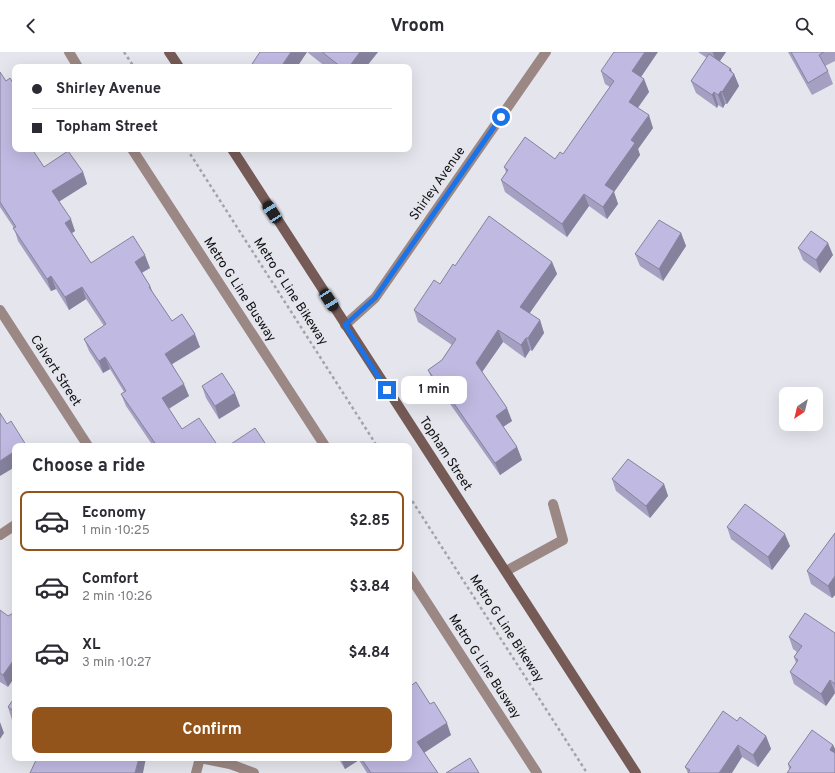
<!DOCTYPE html>
<meta charset="utf-8">
<style>
:root{--surface:#fff;--page:#f2f2f3;--text:#2b2b33;--muted:#7c7c81;--line:#e1e1e2;--accent:#92541a}
body{margin:0;font-family:Overpass,sans-serif;background:var(--page);color:var(--text);height:100vh;display:flex;flex-direction:column;font-size:15px;white-space:nowrap}
*{box-sizing:border-box;margin:0}
p{font-size:13px;color:var(--muted)}
.icon{flex:none;width:22px;height:22px;fill:none;stroke:currentColor;stroke-width:2;stroke-linecap:round;stroke-linejoin:round}
.map{position:relative;flex:1;overflow:hidden}
.panel{position:absolute;left:12px;top:391px;width:400px;height:318px;display:flex;flex-direction:column;background:var(--surface);border-radius:8px;box-shadow:0 4px 16px #0002}
.panel>*{flex:none}
.guide{position:absolute;left:12px;top:12px;width:400px;height:88px;border-radius:8px;box-shadow:0 4px 16px #0002;display:grid;align-content:center;height:88px;padding:0 20px;background:var(--surface)}
.needle{width:26px;rotate:215deg}
.tools{position:absolute;left:779px;top:335px;display:grid;gap:8px}
.tools a{display:grid;place-items:center;width:44px;height:44px;border-radius:8px;background:var(--surface);box-shadow:0 4px 16px #0002;font-size:20px}
.end{position:absolute;width:18px;height:18px;margin:-9px;border:5px solid #1a73e8;background:#fff;box-shadow:0 0 0 2px #fff}
.from{border-radius:50%}
.bubble{position:absolute;height:28px;border-radius:8px;background:var(--surface);box-shadow:0 4px 16px #0002;font-size:13px;font-weight:700;line-height:28px;text-align:center}
.car{position:absolute;width:12px;height:24px;margin:-12px -6px;border-radius:5px;box-shadow:0 0 3px 1px #0007;background:linear-gradient(#222 24%,#8ab4d8 0 40%,#222 0 76%,#8ab4d8 0 86%,#222 0)}
.guide b{display:flex;align-items:center;gap:14px;height:38px;font-size:15px}
.guide b+b{border-top:1px solid var(--line)}
.guide i{width:10px;height:10px;background:var(--text)}
ul{padding:0;list-style:none}
li{display:flex;align-items:center;gap:12px;height:60px;margin:0 8px 6px;padding:0 12px;border:2px solid transparent;border-radius:8px}
li div{flex:1}
li b{display:block;font-size:15px}
li em{font-style:normal;font-weight:700}
li.on{border-color:var(--accent)}
li>.icon{width:36px;height:36px;stroke-width:1.5}
h2{padding:0 20px;font-size:18px;line-height:48px}
.action{display:flex;gap:8px;margin-top:auto;padding:8px 20px}
.action a{flex:1;height:46px;border-radius:8px;background:var(--accent);color:#fff;font-size:16px;font-weight:700;line-height:46px;text-align:center}
header{display:flex;justify-content:space-between;align-items:center;height:52px;padding:0 20px;background:var(--surface);font-size:18px;font-weight:700}
.map>svg:first-child{display:block}
</style>
<header><svg class="icon" aria-label="back" viewBox="0 0 24 24"><path d="M15 5l-7 7 7 7"/></svg>Vroom<svg class="icon" aria-label="search" viewBox="0 0 24 24"><circle cx="10" cy="10" r="6"/><path d="M15 15l6 6"/></svg></header>
<div class="map">
<svg width="835" height="721" viewBox="0 0 835 721">
<rect width="100%" height="100%" fill="#e5e6ed"/>
<g fill="none" stroke-linecap="round" stroke-linejoin="round">
<!-- path -->
<path stroke="#a3a4a9" stroke-width="2.5" stroke-dasharray="3 3" stroke-linecap="butt" d="M124 0 134 15
M187 97 377 394
M409 444 587 721"/>
<!-- service -->
<path stroke="#9b8783" stroke-width="10" d="M69 0 78 15
M132 97 325 394
M506 519 563 488 553 452
M409 523 537 721"/>
<!-- minor -->
<path stroke="#9b8783" stroke-width="10" d="M345 273 375 246 546 0
M0 483 15 473
M200 706 230 712 254 721"/>
<!-- tertiary -->
<path stroke="#9b8783" stroke-width="10" d="M0 258 88 394
M196 721 200 706"/>
<!-- secondary -->
<path stroke="#755a55" stroke-width="10" d="M169 0 179 15
M232 97 636 721"/>
</g>
<!-- wall -->
<path fill="#a59fc2" d="M260 0H378L366 15H326L307 0 297 15H253L252 12Z
M698 0H726L720 9 734 22 739 34 727 52H725L723 56 718 53 717 56 696 41 691 29 707 6Z
M788 0H835V9L825 14 828 19 833 32 812 43Z
M601 19 641 25 644 27 649 40 638 56 653 76 638 97 640 103 614 140 618 152 607 167 589 154 567 185 505 140 501 128 506 120 504 115 555 107 563 102 610 35 605 32Z
M0 20 15 97 44 115 83 120 87 132 59 149 75 179 72 181 91 211 150 216 142 221 150 234 153 242 172 269 200 295 172 312 189 344 169 357 182 377 218 394H153L126 354 121 342 124 340 110 317 103 321 89 299 84 287 104 274 86 247 69 258 56 237 51 239 18 189 14 176 0 155Z
M681 181 686 194 663 229 640 214 635 202Z
M798 196 833 203 820 221 803 208Z
M552 210 557 222 529 261 540 268 544 281 532 299 530 298 525 306 503 290 482 320 512 369 503 375 517 395 522 408 500 423 448 349 446 351 433 330 428 318 442 308 452 293 418 270 414 258 440 232 455 214Z
M202 334 240 354 219 367 206 346Z
M612 427 664 432 668 444 650 466 616 439Z
M727 475 790 494 772 518 731 487Z
M835 481V543L832 546 811 532 807 519Z
M0 558 8 635 0 630Z
M835 581V641L826 654 794 632 790 620 796 611 794 605 797 600 793 597 789 585Z
M15 645V669L12 668 8 655Z
M430 652 451 683 424 701 438 721H367L359 708 345 717 338 706H409Z
M737 669 766 684 771 697 758 715 742 705 688 721 685 715Z
M833 693 835 697V721L789 717 788 712Z"/>
<!-- shaded-wall -->
<path fill="#86829e" d="M291 0H307L297 15H281Z
M360 0H378L366 15H349Z
M645 0H658L637 31 632 19Z
M713 0H726L717 13 713 1Z
M731 17 733 23 734 22 739 34 727 52 722 40 729 18Z
M644 27 649 40 633 62 629 50Z
M721 39 725 52 723 56 718 43Z
M714 40 718 53 717 56 712 43Z
M649 63 653 76 638 97 640 103 614 140 618 152 607 167 603 155 605 133 631 88Z
M83 120 87 132 57 151 52 139Z
M584 142 589 154 567 185 562 172Z
M71 167 75 179 69 183 65 171Z
M681 181 686 194 663 229 659 217Z
M828 191 833 203 820 221 816 208Z
M145 203 150 216 139 222 135 210Z
M552 210 557 222 525 268 520 255Z
M51 224 56 237 51 239 47 227Z
M150 234 155 246 149 235Z
M82 235 86 247 69 258 65 245Z
M540 268 544 281 532 299 528 286Z
M498 278 503 290 480 323 476 311Z
M195 282 200 295 169 314 165 302Z
M526 286 530 298 525 306 521 293Z
M105 305 110 317 103 321 99 309Z
M184 332 189 344 166 358 162 346Z
M444 337 448 349 446 351 442 338Z
M235 341 240 354 219 367 215 354Z
M507 356 512 369 500 377 496 364Z
M517 395 522 408 500 423 495 411Z
M15 399V415L0 424V409Z
M664 432 668 444 650 466 646 454Z
M785 482 790 494 772 518 768 505Z
M835 524V543L832 546 828 534Z
M15 606V625L8 635 3 623Z
M830 628 835 641 826 654 821 642Z
M0 670 4 681 0 687Z
M447 671 451 683 422 702 417 690Z
M766 684 771 697 758 715 753 703Z
M738 693 742 705 732 721H719Z
M833 693 835 697V709L830 698Z
M139 706H146L143 721H135Z
M341 706H358L359 708 345 717Z"/>
<!-- building -->
<path fill="#c0b9e1" stroke="#86829e" d="M260 0H291L281 15H257L252 12Z
M322 0H360L349 15H341Z
M614 0H645L632 19 644 27 629 50 649 63 631 88 635 91 605 133 614 139 603 155 584 142 562 172 501 128 508 118 504 115 525 85 555 107 560 100 563 102 614 29 601 19Z
M791 0H824L819 3 828 19 808 31Z
M709 2 731 17 729 18 734 22 722 40 721 39 718 43 714 40 712 43 691 29Z
M0 20 6 29 10 26 15 34V97H32L44 115 68 99 83 120 52 139 71 167 65 171 91 211 133 184 145 203 135 210 150 234 149 235 172 269 182 262 195 282 165 302 184 332 162 346 182 377 199 366 218 394H157L121 342 126 339 105 305 99 309 84 287 106 272 82 235 65 245 51 224 47 227 13 176 16 175 0 150Z
M489 164 552 210 520 255 540 268 528 286H526L521 293 498 278 476 311 507 356 496 364 517 395 495 411 444 337 442 338 428 318 442 308 456 287 414 258 434 228 440 232 453 212 455 214Z
M659 168 681 181 659 217 635 202Z
M811 179 828 191 816 208 798 196Z
M222 321 235 341 215 354 202 334Z
M0 361 7 372 11 369 26 393 24 394H15V399L0 409Z
M255 376 267 394H228Z
M628 407 664 432 646 454 612 427Z
M745 452 785 482 768 505 727 475Z
M835 481V524L828 534 807 519Z
M0 558 8 564 15 560V606L3 623 0 621Z
M805 561 835 581V632L830 628 821 642 790 620 798 608 794 605 802 594 789 585Z
M416 630 430 652 434 650 447 671 417 690 438 721H371L361 706H409V635Z
M15 645V660L8 655Z
M723 659 737 669 740 665 766 684 753 703 738 693 719 721H688L690 718 685 715Z
M812 678 833 693 830 698 835 701V721H787L791 715 788 712Z
M37 706H139L135 721H30Z
M470 706 479 721H446Z"/>
<g fill="none" stroke-linecap="round" stroke-linejoin="round">
<!-- route -->
<path stroke="#1a73e8" stroke-width="5" d="M387 338 345 273 375 246 501 65"/>
</g>
<g text-anchor="middle" dominant-baseline="central" stroke-width="3.5" stroke-linejoin="round" paint-order="stroke">
<!-- street labels -->
<g font-size="13" fill="#101012" stroke="#e5e6ed">
<text transform="translate(438 132) rotate(-55)">Shirley Avenue</text>
<text transform="translate(239 238) rotate(57)">Metro G Line Busway</text>
<text transform="translate(290 240) rotate(57)">Metro G Line Bikeway</text>
<text transform="translate(55 319) rotate(57)">Calvert Street</text>
<text transform="translate(445 402) rotate(57)">Topham Street</text>
<text transform="translate(506 577) rotate(57)">Metro G Line Bikeway</text>
<text transform="translate(484 615) rotate(57)">Metro G Line Busway</text>
</g>
</g>
</svg>
<div class="tools">
<a><svg class="needle" viewBox="-14 -14 28 28"><path d="M0-13l5 13h-10z" fill="#e53935"/><path d="M0 13l5-13h-10z" fill="#7c7c81"/></svg></a>
</div>
<i class="end from" style="left:501px;top:65px"></i>
<i class="end" style="left:387px;top:338px"></i>
<div class="bubble" style="left:401px;top:324px;width:66px">1 min</div>
<i class="car" style="left:272px;top:160px;rotate:327deg"></i>
<i class="car" style="left:329px;top:248px;rotate:147deg"></i>
<div class="guide">
<b><i class="from"></i>Shirley Avenue</b>
<b><i></i>Topham Street</b>
</div>
<section class="panel">
<h2>Choose a ride</h2>
<ul>
<li class="on"><svg class="icon" aria-label="car" viewBox="0 0 24 24"><path d="M5 17H2v-5l4-1 3-4h7l3 4 3 1v5h-3M9 17h6M6 11h13"/><circle cx="7" cy="17" r="2"/><circle cx="17" cy="17" r="2"/></svg><div><b>Economy</b><p>1 min · 10:25</p></div><em>$2.85</em></li>
<li><svg class="icon" aria-label="car" viewBox="0 0 24 24"><path d="M5 17H2v-5l4-1 3-4h7l3 4 3 1v5h-3M9 17h6M6 11h13"/><circle cx="7" cy="17" r="2"/><circle cx="17" cy="17" r="2"/></svg><div><b>Comfort</b><p>2 min · 10:26</p></div><em>$3.84</em></li>
<li><svg class="icon" aria-label="car" viewBox="0 0 24 24"><path d="M5 17H2v-5l4-1 3-4h7l3 4 3 1v5h-3M9 17h6M6 11h13"/><circle cx="7" cy="17" r="2"/><circle cx="17" cy="17" r="2"/></svg><div><b>XL</b><p>3 min · 10:27</p></div><em>$4.84</em></li>
</ul>
<div class="action"><a>Confirm</a></div>
</section>
</div>
